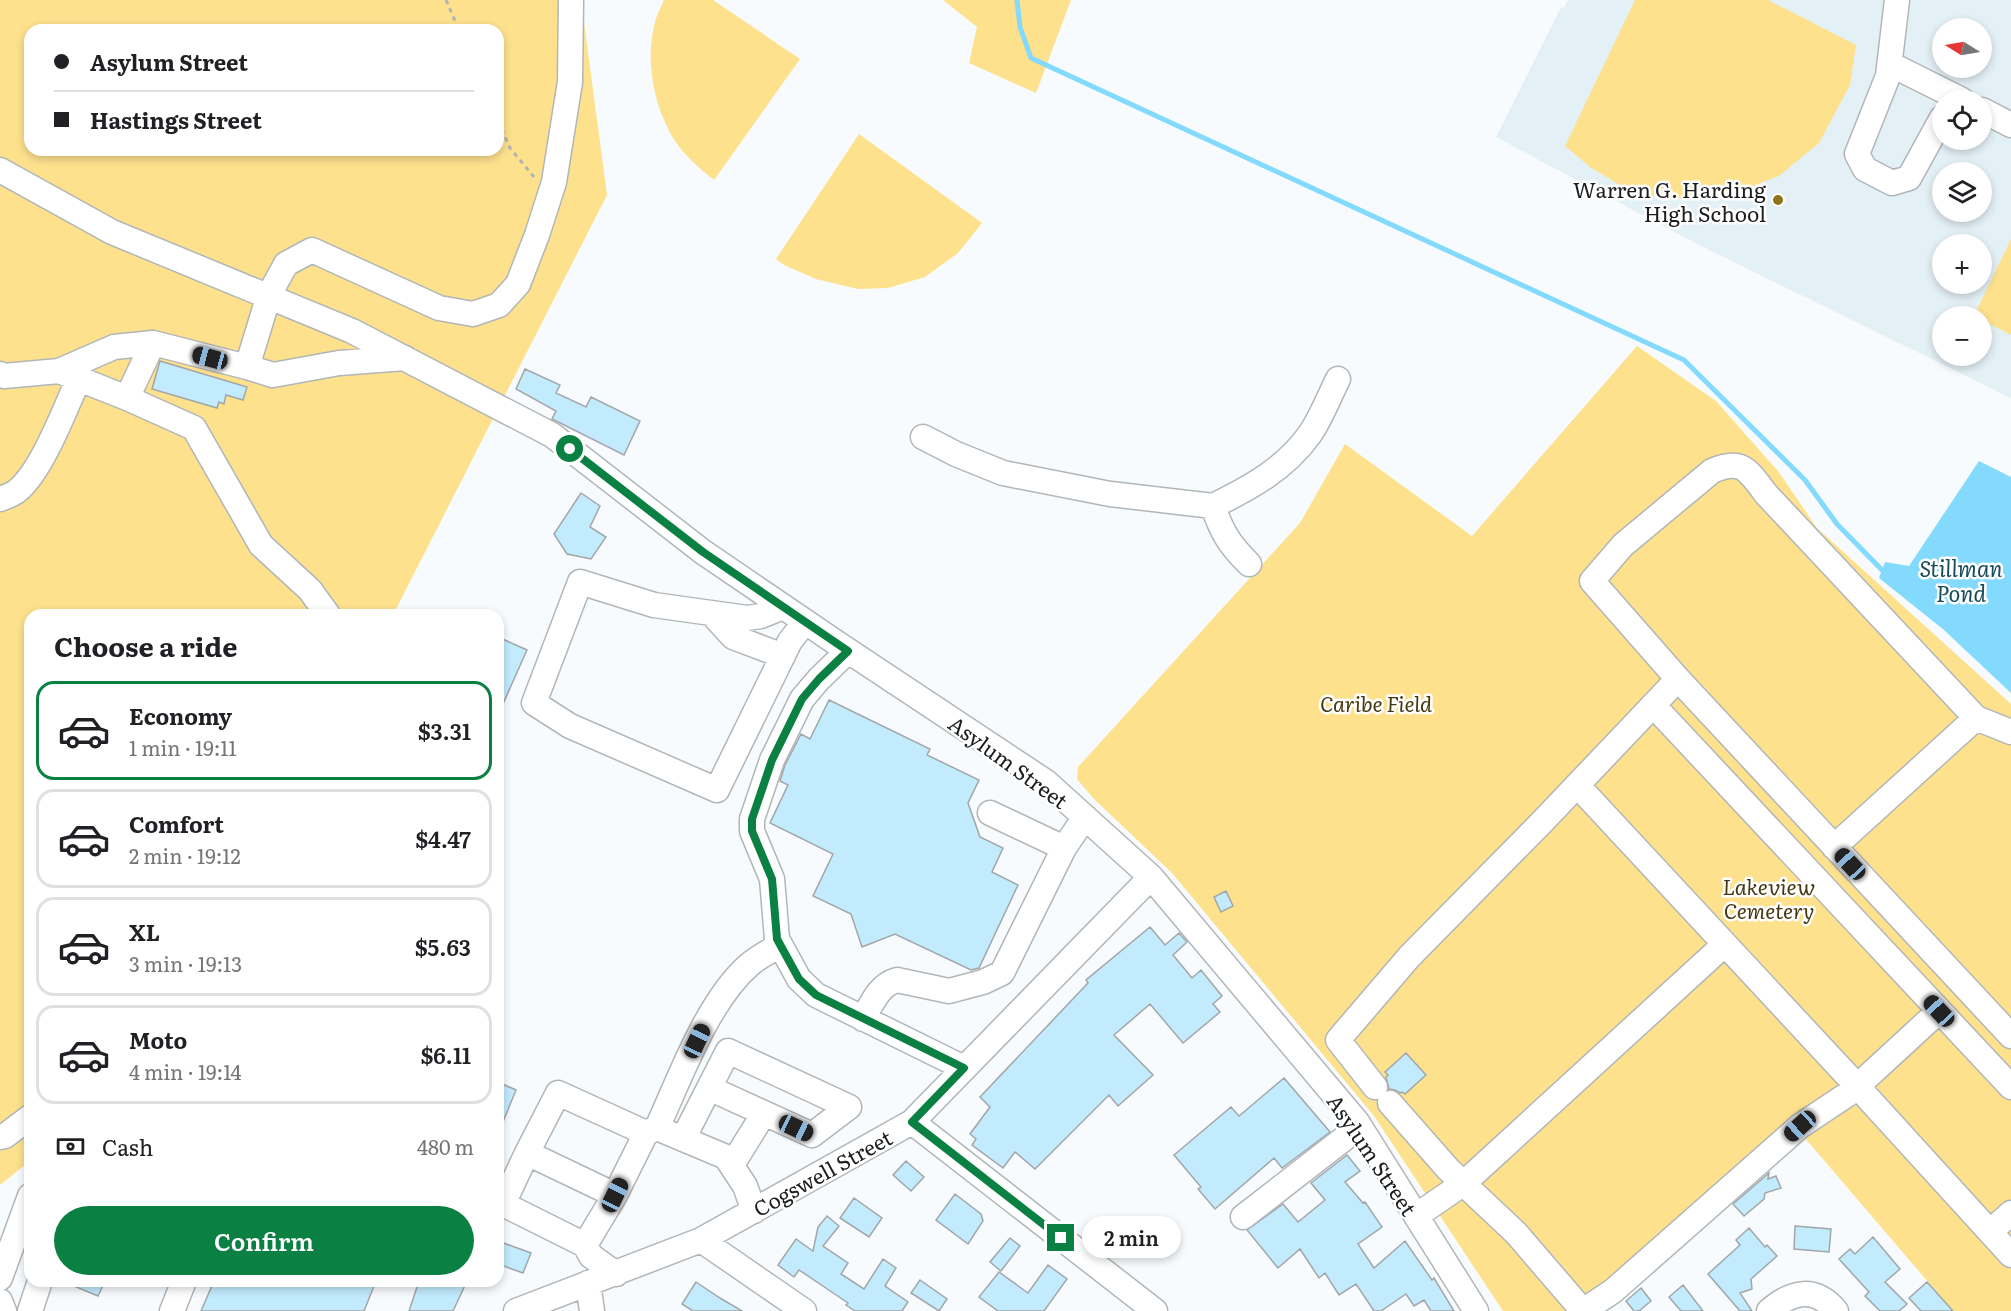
<!DOCTYPE html>
<meta charset="utf-8">
<style>
:root{--surface:#fff;--page:#f2f2f2;--text:#202124;--muted:#757577;--line:#e0e0e0;--accent:#0b8043}
body{margin:0;font-family:Literata,serif;background:var(--page);color:var(--text);height:100vh;display:flex;flex-direction:column;font-size:22px;white-space:nowrap}
*{box-sizing:border-box;margin:0}
p{font-size:20px;color:var(--muted)}
.icon{flex:none;width:33px;height:33px;fill:none;stroke:currentColor;stroke-width:2;stroke-linecap:round;stroke-linejoin:round}
.map{position:relative;flex:1;overflow:hidden}
.drawer{position:absolute;left:24px;top:609px;width:480px;height:678px;display:flex;flex-direction:column;background:var(--surface);border-radius:18px;box-shadow:0 3px 9px #0003}
.drawer>*{flex:none}
.guide{position:absolute;left:24px;top:24px;width:480px;height:132px;border-radius:18px;box-shadow:0 3px 9px #0003;display:grid;align-content:center;height:132px;padding:0 30px;background:var(--surface)}
.needle{width:39px;rotate:281deg}
.tools{position:absolute;left:1932px;top:18px;display:grid;gap:12px}
.tools a{display:grid;place-items:center;width:60px;height:60px;border-radius:50%;background:var(--surface);box-shadow:0 3px 9px #0003;font-size:30px}
.end{position:absolute;width:27px;height:27px;margin:-14px;border:8px solid #0b8043;background:#fff;box-shadow:0 0 0 3px #fff}
.from{border-radius:50%}
.bubble{position:absolute;height:42px;border-radius:21px;background:var(--surface);box-shadow:0 3px 9px #0003;font-size:20px;font-weight:600;line-height:42px;text-align:center}
.car{position:absolute;width:18px;height:36px;margin:-18px -9px;border-radius:8px;box-shadow:0 0 4px 2px #0007;background:linear-gradient(#222 24%,#8ab4d8 0 40%,#222 0 76%,#8ab4d8 0 86%,#222 0)}
.guide b{display:flex;align-items:center;gap:21px;height:57px;font-size:22px}
.guide b+b{border-top:2px solid var(--line)}
.guide i{width:15px;height:15px;background:var(--text)}
ul{padding:0;list-style:none}
li{display:flex;align-items:center;gap:18px;height:99px;margin:0 12px 9px;padding:0 18px;border:3px solid var(--line);border-radius:18px}
li div{flex:1}
li b{display:block;font-size:22px}
li em{font-style:normal;font-weight:600}
li.current{border-color:var(--accent)}
li>.icon{width:54px;height:54px;stroke-width:1.5}
h2{padding:0 30px;font-size:27px;line-height:72px}
.pay{display:flex;align-items:center;gap:15px;height:66px;padding:0 30px;font-size:22px}
.pay p{margin-inline-start:auto}
.primary-button{display:flex;gap:12px;margin-top:auto;padding:12px 30px}
.primary-button a{flex:1;height:69px;border-radius:36px;background:var(--accent);color:#fff;font-size:24px;font-weight:600;line-height:69px;text-align:center}
.map>svg:first-child{display:block}
</style>
<div class="map">
<svg width="2011" height="1311" viewBox="0 0 2011 1311">
<rect width="100%" height="100%" fill="#f7fbfd"/>
<!-- built -->
<path fill="#e3f0f6" fill-rule="evenodd" d="M1568 0H2011V398L1697 244 1496 137 1561 7 1564 8ZM1942 28H1982V68H1942ZM1942 100H1982V140H1942ZM1942 172H1982V212H1942ZM1942 244H1982V284H1942ZM1942 316H1982V356H1942Z"/>
<!-- green -->
<path fill="#fde18d" fill-rule="evenodd" d="M0 0H581L607 195 393 615H30V1161L0 1185ZM30 30H498V150H30Z
M664 0H713L800 59 714 180C700 169 685 156 675 141 655 109 645 64 654 26 656 17 660 8 664 0Z
M943 0H1071L1036 93 969 63 977 27Z
M1635 0H1768L1856 45 1850 85 1819 143 1779 176 1742 190 1696 198H1660L1618 184 1590 167 1565 146Z
M859 134 982 223 958 253 925 277 888 288 858 289 816 279 784 265 776 259Z
M2011 239V335L1982 320V316H1974Z
M1637 346 1716 401 1778 471 1817 528 2011 704V1311H1953L1804 1137 1604 1311H1503L1374 1116 1172 873 1093 798 1077 779 1078 767 1300 523 1345 444 1472 536Z"/>
<!-- water -->
<path fill="#83dafd" d="M1979 461 2011 477V693L1944 630 1879 578 1885 562 1909 566Z"/>
<g fill="none" stroke-linecap="round" stroke-linejoin="round">
<!-- stream -->
<path stroke="#83dafd" stroke-width="5" d="M1017 0 1020 27 1031 58 1684 360 1805 480 1837 524 1882 570 1888 571"/>
</g>
<!-- building -->
<path fill="#c2ebfd" stroke="#a2a6a8" stroke-width="1.5" d="M160 361 247 387 243 400 226 395 224 404 219 402 217 408 152 389Z
M525 369 560 385 556 393 586 407 591 397 640 421 624 455 552 419 556 411 516 389Z
M581 493 600 506 590 527 606 537 591 559 567 554 554 534Z
M498 637 527 650 498 715Z
M829 700 930 749 927 755 979 780 968 803 980 837 1003 848 992 872 1018 885 979 968 971 970 895 934 862 947 851 914 813 896 833 854 770 823 788 785 780 781 785 765 801 734 810 739Z
M1226 891 1233 906 1221 912 1214 897Z
M1150 927 1165 945 1179 933 1187 942 1173 955 1192 978 1201 970 1222 996 1213 1004 1220 1012 1183 1043 1150 1004 1114 1035 1153 1075 1118 1106 1109 1095 1035 1169 1015 1152 1003 1168 972 1145 976 1139 970 1134 990 1107 980 1097 1088 983 1086 980Z
M1406 1053 1426 1075 1405 1094 1402 1092 1400 1093 1395 1090 1389 1089 1386 1077 1388 1075 1385 1072Z
M1284 1078 1330 1132 1282 1168 1274 1158 1215 1209 1198 1189 1201 1187 1174 1155 1231 1107 1239 1116Z
M498 1082 516 1090 498 1134Z
M1347 1155 1360 1171 1345 1182 1363 1203 1365 1202 1382 1227 1358 1244 1374 1268 1405 1241 1432 1280 1434 1278 1454 1311H1431L1424 1300 1414 1306 1406 1294 1381 1311H1374L1356 1284 1339 1295 1325 1273 1319 1278 1300 1249 1278 1268 1247 1230 1283 1204 1298 1222 1325 1200 1311 1183Z
M906 1161 924 1177 911 1191 893 1175Z
M1769 1173 1768 1179 1776 1176 1781 1188 1765 1193 1764 1199 1744 1216 1733 1204Z
M955 1194 981 1214 983 1221 968 1244 936 1220Z
M854 1198 882 1218 869 1237 840 1218Z
M827 1216 839 1226 823 1246 848 1263 841 1274 864 1289 883 1259 896 1268 885 1286 908 1302 902 1311H855L846 1305 848 1303 799 1270 794 1277 778 1265 796 1239 813 1251 818 1227Z
M1795 1226 1831 1229 1829 1252 1794 1249Z
M1749 1228 1765 1247 1767 1245 1777 1256 1751 1279 1752 1289 1740 1293 1752 1311H1740L1708 1274 1740 1245 1736 1240Z
M1873 1237 1900 1269 1885 1282 1907 1304 1899 1311H1880L1865 1296 1869 1292 1839 1259 1850 1249 1855 1254Z
M1010 1238 1020 1246 1001 1271 990 1262Z
M498 1241 531 1253 523 1273 498 1264Z
M1048 1265 1067 1279 1044 1311H998L979 1297 999 1272 1028 1293Z
M920 1280 947 1299 939 1311 911 1293Z
M62 1281H105L98 1296Z
M214 1281H376L364 1311H201Z
M419 1281H467L453 1311H409Z
M696 1282 720 1298 742 1311H693L682 1304Z
M1927 1282 1953 1311H1921L1909 1298Z
M1683 1285 1703 1311H1681L1669 1297Z
M1641 1288 1651 1301 1639 1311H1634L1626 1301Z"/>
<g fill="none" stroke-linecap="round" stroke-linejoin="round">
<!-- minor casing -->
<g stroke="#b2b6b8" stroke-width="27">
<path id="minor" d="M1897 0 1888 76 1857 154 1865 169 1892 183 1909 178 1942 118
M1890 64 1962 100
M1982 110 2011 125
M0 170 112 232 352 331 552 435 703 552 838 644 1046 782 1151 877 1357 1122 1476 1311
M247 367 273 375 339 363 405 358
M59 371 127 398 194 428 261 545 310 590 328 615
M0 374 4 376 59 371 114 347 153 343 247 367 269 295 286 264 312 250 439 308 473 314 499 305 518 284 537 235 554 182 570 82 571 0
M127 398 153 343
M923 437 956 454 1003 473 1110 494 1213 506
M0 499C5 497 12 495 17 491 42 471 65 409 79 378
M1249 564C1230 545 1222 533 1213 506 1250 488 1285 469 1310 434 1321 418 1329 397 1338 379
M783 607 761 616 747 618 654 605 580 582 534 703 570 726 717 790 790 641 805 622
M711 613 733 637 783 656
M848 651 819 679 802 699 772 760 752 819V831L772 879 777 939 799 979 816 995 964 1068
M1653 705 2011 1087
M2011 732 1976 718 1766 494C1748 470 1742 458 1712 471L1623 545 1592 581 1678 679 2011 1036
M1577 785 1857 1086 2011 1255
M990 813 1064 848
M1834 847 1976 718
M863 1019C872 1003 879 985 897 980L949 991 983 982 1002 973 1064 848 1085 817
M1375 1087 1338 1040 1409 957 1543 821 1678 679
M1390 1103 1448 1169 1516 1233 1583 1311
M912 1122 1155 1311
M657 1128C680 1078 707 1002 749 965 758 957 770 951 780 945
M0 1137 5 1136 30 1117
M683 1139 728 1051 849 1107 812 1135 709 1088
M527 1153 615 1195 646 1133 657 1128 726 1157 745 1186 754 1211
M732 1165 764 1113
M1416 1216 1464 1183 1725 944
M1243 1217 1359 1127
M1990 1232 2011 1213
M701 1240 804 1311
M585 1245 615 1195
M616 1274 591 1256 585 1245 503 1204 527 1153 558 1093 646 1133
M0 1278 30 1196
M588 1283 592 1311
M0 1301 4 1311
M30 1311 40 1281
M172 1311 184 1281
M516 1311 701 1240 912 1122 1151 877
M1583 1311 1613 1291 1800 1126 1851 1092 1939 1011
M1769 1311C1792 1291 1815 1286 1836 1311"/>
</g>
<!-- path -->
<path stroke="#b1b4b5" stroke-width="3" stroke-dasharray="4.5 4.5" stroke-linecap="butt" d="M446 0 459 30
M498 121 510 148 534 177"/>
<!-- minor -->
<use href="#minor" stroke="#fff" stroke-width="24"/>
</g>
<g fill="none" stroke-linecap="round" stroke-linejoin="round">
<!-- route -->
<path stroke="#0b8043" stroke-width="8" d="M570 449 703 552 848 651 819 679 802 699 772 760 752 819V831L772 879 777 939 799 979 816 995 964 1068 912 1122 1061 1238"/>
</g>
<!-- markers -->
<circle fill="#8f751a" stroke="#fff" stroke-width="2" cx="1778" cy="200" r="6"/>
<g text-anchor="middle" dominant-baseline="central" stroke-width="5" stroke-linejoin="round" paint-order="stroke">
<!-- poi labels -->
<g font-size="21" fill="#1c1d1e" stroke="#fff" text-anchor="end">
<text x="1766" y="188">Warren G. Harding<tspan x="1766" dy="24">High School</tspan></text>
</g>
<!-- park labels -->
<g font-size="21" font-style="italic" fill="#45380f" stroke="#fff">
<text x="1376" y="702">Caribe Field</text>
<text x="1769" y="885">Lakeview<tspan x="1769" dy="24">Cemetery</tspan></text>
</g>
<!-- street labels -->
<g font-size="21" fill="#1c1d1e" stroke="#fff">
<text transform="translate(1009 761) rotate(36)">Asylum Street</text>
<text transform="translate(1373 1154) rotate(56)">Asylum Street</text>
<text transform="translate(822 1172) rotate(-29)">Cogswell Street</text>
</g>
<!-- water labels -->
<g font-size="22" font-style="italic" fill="#174a5b" stroke="#fff">
<text x="1961" y="567">Stillman<tspan x="1961" dy="25">Pond</tspan></text>
</g>
</g>
</svg>
<div class="tools">
<a><svg class="needle" viewBox="-14 -14 28 28"><path d="M0-13l5 13h-10z" fill="#e53935"/><path d="M0 13l5-13h-10z" fill="#757577"/></svg></a>
<a><svg class="icon" aria-label="locate" viewBox="0 0 24 24"><circle cx="12" cy="12" r="6"/><path d="M12 2v4M12 18v4M2 12h4M18 12h4"/></svg></a>
<a><svg class="icon" aria-label="layers" viewBox="0 0 24 24"><path d="M12 4l9 5-9 5-9-5zM3 14l9 5 9-5"/></svg></a>
<a>+</a>
<a>−</a>
</div>
<i class="end from" style="left:570px;top:449px"></i>
<i class="end" style="left:1061px;top:1238px"></i>
<div class="bubble" style="left:1082px;top:1216px;width:99px">2 min</div>
<i class="car" style="left:210px;top:358px;rotate:285deg"></i>
<i class="car" style="left:1850px;top:864px;rotate:317deg"></i>
<i class="car" style="left:1939px;top:1011px;rotate:317deg"></i>
<i class="car" style="left:697px;top:1041px;rotate:25deg"></i>
<i class="car" style="left:1800px;top:1126px;rotate:228deg"></i>
<i class="car" style="left:796px;top:1128px;rotate:115deg"></i>
<i class="car" style="left:615px;top:1195px;rotate:26deg"></i>
<div class="guide">
<b><i class="from"></i>Asylum Street</b>
<b><i></i>Hastings Street</b>
</div>
<section class="drawer">
<h2>Choose a ride</h2>
<ul>
<li class="current"><svg class="icon" aria-label="car" viewBox="0 0 24 24"><path d="M5 17H2v-5l4-1 3-4h7l3 4 3 1v5h-3M9 17h6M6 11h13"/><circle cx="7" cy="17" r="2"/><circle cx="17" cy="17" r="2"/></svg><div><b>Economy</b><p>1 min · 19:11</p></div><em>$3.31</em></li>
<li><svg class="icon" aria-label="car" viewBox="0 0 24 24"><path d="M5 17H2v-5l4-1 3-4h7l3 4 3 1v5h-3M9 17h6M6 11h13"/><circle cx="7" cy="17" r="2"/><circle cx="17" cy="17" r="2"/></svg><div><b>Comfort</b><p>2 min · 19:12</p></div><em>$4.47</em></li>
<li><svg class="icon" aria-label="car" viewBox="0 0 24 24"><path d="M5 17H2v-5l4-1 3-4h7l3 4 3 1v5h-3M9 17h6M6 11h13"/><circle cx="7" cy="17" r="2"/><circle cx="17" cy="17" r="2"/></svg><div><b>XL</b><p>3 min · 19:13</p></div><em>$5.63</em></li>
<li><svg class="icon" aria-label="car" viewBox="0 0 24 24"><path d="M5 17H2v-5l4-1 3-4h7l3 4 3 1v5h-3M9 17h6M6 11h13"/><circle cx="7" cy="17" r="2"/><circle cx="17" cy="17" r="2"/></svg><div><b>Moto</b><p>4 min · 19:14</p></div><em>$6.11</em></li>
</ul>
<div class="pay"><svg class="icon" aria-label="cash" viewBox="0 0 24 24"><path d="M3 7h18v10H3z"/><circle cx="12" cy="12" r="2"/></svg>Cash<p>480 m</p></div>
<div class="primary-button"><a>Confirm</a></div>
</section>
</div>
